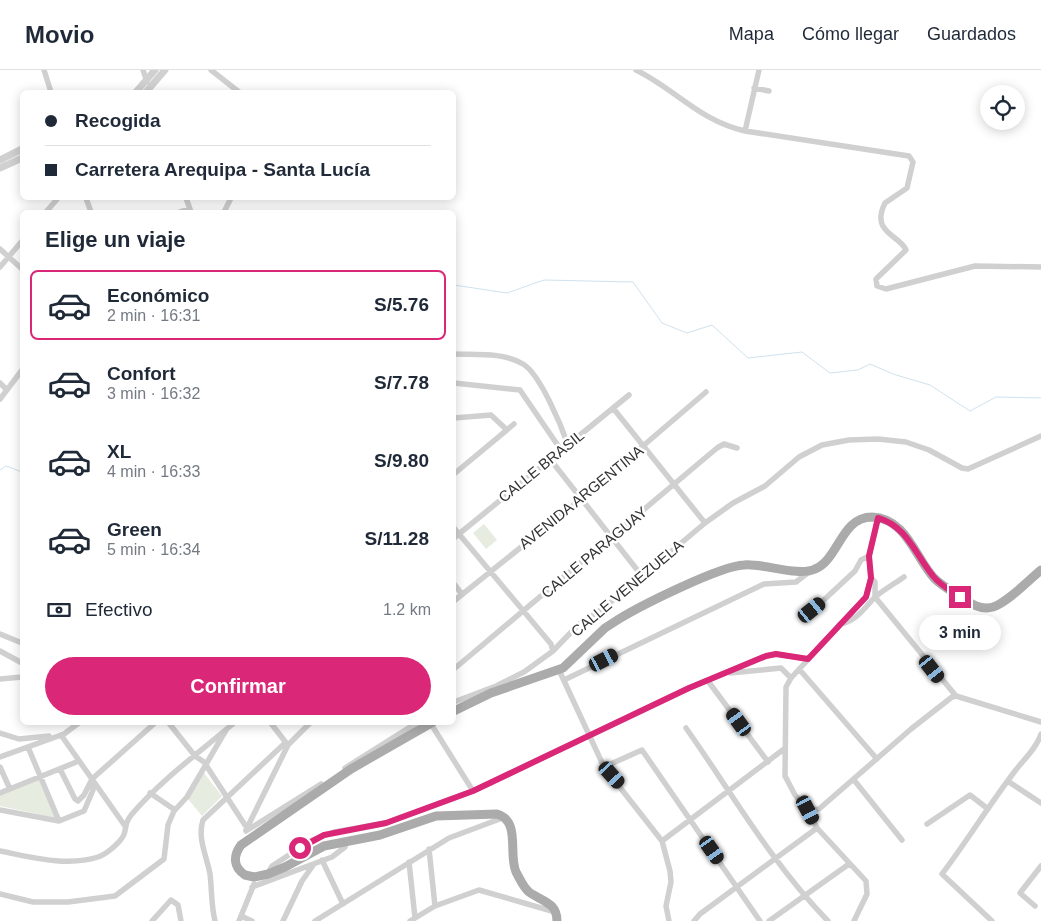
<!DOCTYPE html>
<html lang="es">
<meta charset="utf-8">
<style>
:root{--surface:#fff;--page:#f6f6f7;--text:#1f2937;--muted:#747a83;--line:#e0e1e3;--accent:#db2777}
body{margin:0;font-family:Helvetica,sans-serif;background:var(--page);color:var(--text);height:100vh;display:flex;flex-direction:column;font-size:19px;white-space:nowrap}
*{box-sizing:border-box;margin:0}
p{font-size:16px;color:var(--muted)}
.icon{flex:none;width:28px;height:28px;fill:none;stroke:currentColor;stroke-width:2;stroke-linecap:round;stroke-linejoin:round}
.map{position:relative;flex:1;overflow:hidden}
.drawer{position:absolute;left:20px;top:140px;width:436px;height:515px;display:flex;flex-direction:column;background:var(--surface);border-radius:8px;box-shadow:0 2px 12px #0003}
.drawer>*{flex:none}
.hud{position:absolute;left:20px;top:20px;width:436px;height:110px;border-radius:8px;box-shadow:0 2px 12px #0003;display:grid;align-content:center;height:110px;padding:0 25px;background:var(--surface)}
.fabs{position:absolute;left:980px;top:15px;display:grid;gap:10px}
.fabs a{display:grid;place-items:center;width:45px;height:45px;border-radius:50%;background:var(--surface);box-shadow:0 2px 12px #0003;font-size:25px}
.end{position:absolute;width:22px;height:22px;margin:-11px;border:6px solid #db2777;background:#fff;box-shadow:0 0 0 2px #fff}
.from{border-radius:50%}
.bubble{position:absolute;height:35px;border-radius:18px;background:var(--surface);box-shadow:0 2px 12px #0003;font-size:16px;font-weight:600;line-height:35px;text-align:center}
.car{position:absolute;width:15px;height:30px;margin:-15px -8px;border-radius:6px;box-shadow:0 0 4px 1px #0007;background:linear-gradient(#222 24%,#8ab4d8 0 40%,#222 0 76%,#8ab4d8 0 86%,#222 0)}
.hud b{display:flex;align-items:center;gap:18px;height:48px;font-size:19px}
.hud b+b{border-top:1px solid var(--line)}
.hud i{width:12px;height:12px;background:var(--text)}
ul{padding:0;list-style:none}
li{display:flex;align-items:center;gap:15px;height:70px;margin:0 10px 8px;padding:0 15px;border:2px solid transparent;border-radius:8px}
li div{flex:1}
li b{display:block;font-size:19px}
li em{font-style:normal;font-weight:600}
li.on{border-color:var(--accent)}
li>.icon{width:45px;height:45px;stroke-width:1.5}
h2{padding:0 25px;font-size:22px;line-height:60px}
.pay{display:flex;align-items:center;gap:12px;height:55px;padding:0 25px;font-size:19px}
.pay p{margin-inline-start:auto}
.action{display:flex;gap:10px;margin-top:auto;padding:10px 25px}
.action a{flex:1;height:58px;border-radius:30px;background:var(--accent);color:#fff;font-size:20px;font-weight:600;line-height:58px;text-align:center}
header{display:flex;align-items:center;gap:30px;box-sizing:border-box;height:70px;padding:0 25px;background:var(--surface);border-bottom:1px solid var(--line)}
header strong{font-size:24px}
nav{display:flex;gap:28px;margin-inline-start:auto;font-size:18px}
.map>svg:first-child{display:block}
</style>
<header>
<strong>Movio</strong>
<nav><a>Mapa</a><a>Cómo llegar</a><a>Guardados</a></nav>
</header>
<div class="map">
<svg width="1041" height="851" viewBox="0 0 1041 851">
<rect width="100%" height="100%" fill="#fff"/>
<!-- green -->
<path fill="#e6ecdf" d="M484 454 497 470 486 479 473 463Z
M204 703 222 726 202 746 188 729Z
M40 709 56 748 0 736V725Z"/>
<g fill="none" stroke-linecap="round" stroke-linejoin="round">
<!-- stream -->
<path stroke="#cfe2ee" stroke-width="1" d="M454 215 507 223 544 210 633 212 662 253 687 263 712 255 748 288 802 282 830 303 858 300 870 294 893 304 930 315 970 341 996 327 1041 328
M0 400 6 396 22 402"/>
<!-- minor -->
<path stroke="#d0d0d0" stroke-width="5.5" d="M44 0 51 22
M143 0 147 12
M211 0 239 22
M636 0C675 19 700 51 745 61L909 86 913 92 907 118 885 133C870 163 900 165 906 180L876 209 877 216 886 219 975 196 1041 197
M754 18 769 21
M745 61 759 0
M86 128 91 142
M186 128 191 142
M46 142 58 128
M180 142 190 139
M224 142 231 128
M0 179 22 199
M0 197 22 171
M454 284C475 285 503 282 523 294 540 304 561 355 568 375
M0 313 7 320
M454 313 520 320 561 380
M0 329 22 300
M613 338 705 453
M454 348 491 345 507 360
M550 389 642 506
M454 404 514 354
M878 448 869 486 871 508 866 527 791 608 786 617 785 706 795 725 808 740 819 739 911 659 952 627 956 626 1041 652
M454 458 551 574 553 581
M454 468 629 325
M871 508 875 512V527L956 626
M454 514 462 524
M454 531 581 429 706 322
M812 541 855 501 861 490 869 486
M840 554C855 552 864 539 874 528 883 520 894 514 904 507
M0 564 22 573
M0 581 22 593
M454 599 717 378 724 374 737 378
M799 599 877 689
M559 600 604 697 662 771 670 801 671 812 666 836 669 851
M730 603 781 598 791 608
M0 609 22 607
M564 610 764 514 796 512 809 502
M708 611 768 692
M493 621 498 615 524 602 553 581 578 555 605 537 705 453 733 433 765 416 799 387 822 375 849 370 878 369 906 372 929 380 962 398 968 399 1041 366
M454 632 496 616
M168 652 195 686 204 692 245 755
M270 652 287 674
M431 654 473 721
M686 658C732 723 772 794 828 851
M0 663 19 669 49 666
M61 665 125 756
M28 677 59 751
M0 687 64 664 80 652
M0 697 10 719
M604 697 642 680 760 851
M345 698 418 652
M60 699 75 729 78 731 84 725 92 709 156 652
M854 710 902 770
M1009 712 1041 733
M0 723 79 691
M150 723 175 740
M0 740 59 751 84 741 93 720 92 710
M808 740 817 758 866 811 867 824 854 851
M927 754 970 725 988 739
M246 760 288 675 311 652
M246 761 321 714
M662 771 784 679
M429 779 435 836
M0 781C31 787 67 797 98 787 107 784 124 770 125 761 126 754 127 750 132 744 162 709 200 682 235 652
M322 790 343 834
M409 792 415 848
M268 803 272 796 312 770 334 762 386 753 473 721 689 618 766 586 776 584 808 589
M252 817 332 787 345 777
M0 824 33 832H68L115 826 164 789 168 755 174 741 187 727 226 660
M1035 836 1020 823 1041 796
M241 846 252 851
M152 851 171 830 178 835 181 851
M215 851C211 835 212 820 210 804 207 787 197 768 203 750L285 673
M239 851 254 814
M283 851 302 811 314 794
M315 851 449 768 505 747
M410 851 435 836 479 820 555 842
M694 851 700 844 817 758
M769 851 849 794
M992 851 942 804C967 771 989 735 1015 701 1024 689 1036 679 1041 664"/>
<!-- tertiary -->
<path stroke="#d0d0d0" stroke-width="7" d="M136 22 155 0
M146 22 165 0
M0 90 22 79
M0 98 22 88"/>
<!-- primary -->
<path stroke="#ababab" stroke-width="9" d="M454 641 491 623 563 598 605 558 619 549C642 535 720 496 744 495 764 493 798 507 815 499 839 489 841 447 872 447 906 448 915 487 934 508 943 517 955 523 965 530 974 536 983 540 993 537 1008 532 1029 510 1041 500
M433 652 351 699 241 775C233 786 233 797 245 805L254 807 268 804 285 797 324 776 380 765 436 746 497 744C521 751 508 784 516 802 520 809 523 817 529 822 541 831 557 832 557 851"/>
</g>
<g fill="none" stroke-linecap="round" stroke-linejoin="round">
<!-- route -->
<path stroke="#db2777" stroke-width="6" d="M300 778 324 765 386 753 473 721 689 618 766 586 776 584 808 589 866 527 871 508 869 486 878 448C907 456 915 484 933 506 940 515 951 521 960 527"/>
</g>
<g text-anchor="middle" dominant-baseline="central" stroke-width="5" stroke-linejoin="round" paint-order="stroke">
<!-- street labels -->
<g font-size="15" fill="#333" stroke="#fff">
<text transform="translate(541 396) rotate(-39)">CALLE BRASIL</text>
<text transform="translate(581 427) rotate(-39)">AVENIDA ARGENTINA</text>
<text transform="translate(594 482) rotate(-40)">CALLE PARAGUAY</text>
<text transform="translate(627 518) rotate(-40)">CALLE VENEZUELA</text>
</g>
</g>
</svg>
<div class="fabs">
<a><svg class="icon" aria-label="locate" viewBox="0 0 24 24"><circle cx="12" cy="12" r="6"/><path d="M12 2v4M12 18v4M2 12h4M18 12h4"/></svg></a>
</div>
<i class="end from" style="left:300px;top:778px"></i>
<i class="end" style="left:960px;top:527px"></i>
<div class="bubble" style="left:919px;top:545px;width:82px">3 min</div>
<i class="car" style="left:812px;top:540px;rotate:51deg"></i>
<i class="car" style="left:604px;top:590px;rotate:63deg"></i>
<i class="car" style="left:932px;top:599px;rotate:142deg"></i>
<i class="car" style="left:739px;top:652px;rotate:324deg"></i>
<i class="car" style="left:612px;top:705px;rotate:138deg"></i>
<i class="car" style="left:808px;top:740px;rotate:152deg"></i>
<i class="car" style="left:712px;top:780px;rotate:145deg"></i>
<div class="hud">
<b><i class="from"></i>Recogida</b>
<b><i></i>Carretera Arequipa - Santa Lucía</b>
</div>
<section class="drawer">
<h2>Elige un viaje</h2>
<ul>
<li class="on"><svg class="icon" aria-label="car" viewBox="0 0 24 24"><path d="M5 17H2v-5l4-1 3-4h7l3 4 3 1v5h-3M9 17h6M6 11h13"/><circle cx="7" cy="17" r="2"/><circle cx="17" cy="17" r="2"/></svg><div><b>Económico</b><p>2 min · 16:31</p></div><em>S/5.76</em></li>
<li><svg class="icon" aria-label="car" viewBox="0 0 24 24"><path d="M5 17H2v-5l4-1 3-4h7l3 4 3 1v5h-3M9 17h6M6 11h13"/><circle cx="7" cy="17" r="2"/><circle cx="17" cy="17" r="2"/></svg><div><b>Confort</b><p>3 min · 16:32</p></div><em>S/7.78</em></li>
<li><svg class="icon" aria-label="car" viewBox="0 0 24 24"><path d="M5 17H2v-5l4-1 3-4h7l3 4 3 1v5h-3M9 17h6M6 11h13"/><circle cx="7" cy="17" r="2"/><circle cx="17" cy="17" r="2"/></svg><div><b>XL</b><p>4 min · 16:33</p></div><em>S/9.80</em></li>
<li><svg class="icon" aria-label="car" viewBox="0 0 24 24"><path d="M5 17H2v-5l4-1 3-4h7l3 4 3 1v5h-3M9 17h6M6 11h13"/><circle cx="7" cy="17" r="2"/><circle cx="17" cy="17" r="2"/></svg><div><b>Green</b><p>5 min · 16:34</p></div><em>S/11.28</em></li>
</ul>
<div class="pay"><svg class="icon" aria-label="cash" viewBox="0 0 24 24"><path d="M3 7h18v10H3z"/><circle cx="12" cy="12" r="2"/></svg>Efectivo<p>1.2 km</p></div>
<div class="action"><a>Confirmar</a></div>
</section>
</div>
